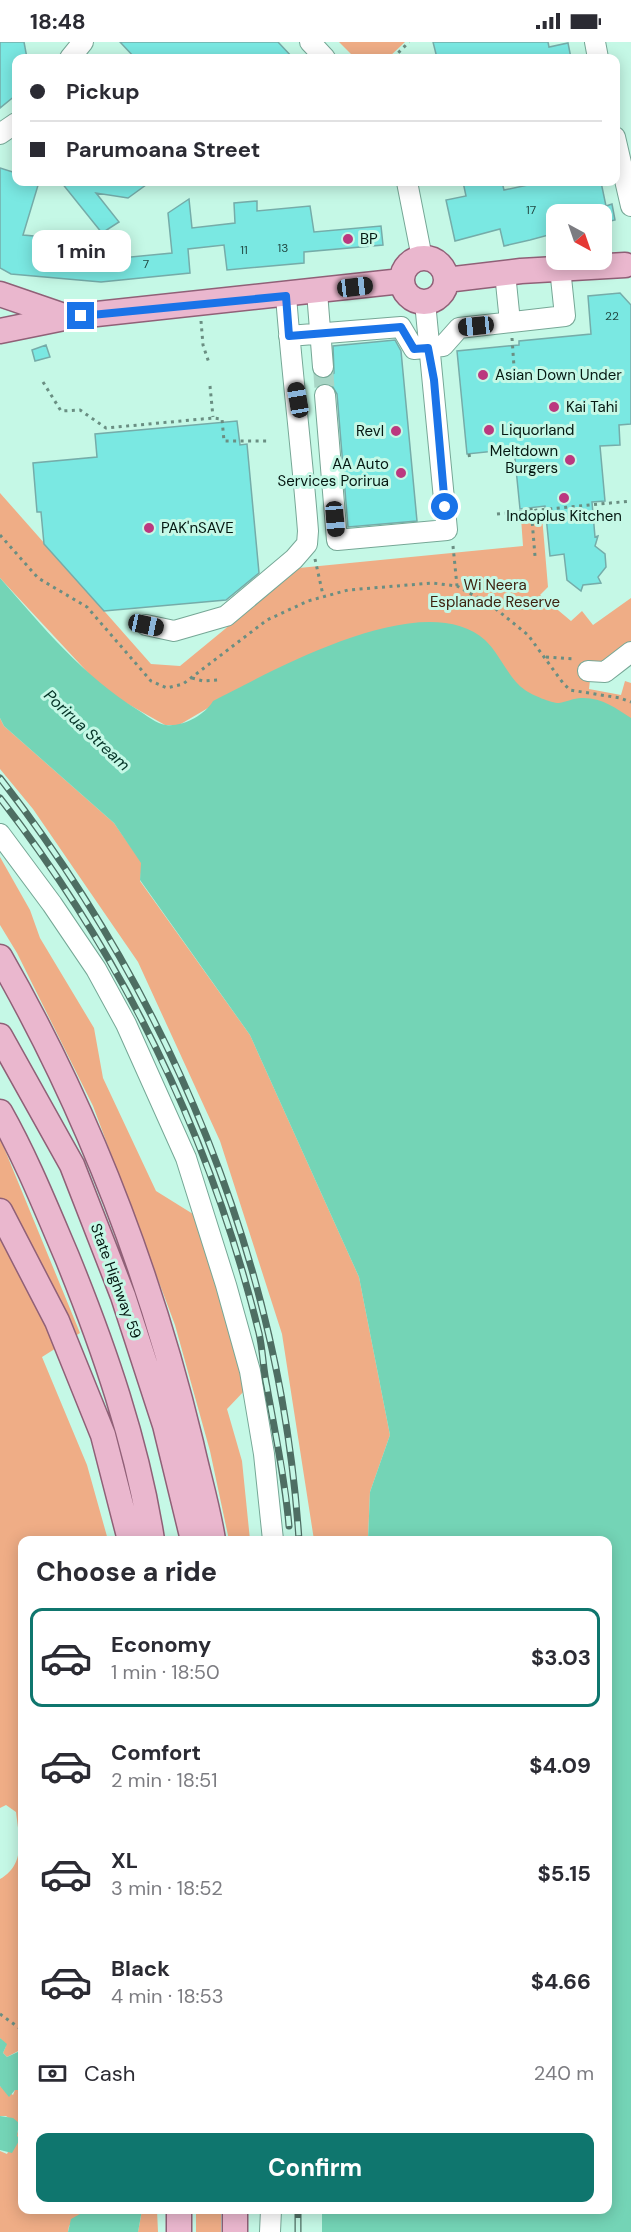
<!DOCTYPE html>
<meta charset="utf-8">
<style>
:root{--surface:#fff;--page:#f2f2f3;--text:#2b2b33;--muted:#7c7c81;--line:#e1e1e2;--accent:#0f766e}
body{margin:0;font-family:"DM Sans",sans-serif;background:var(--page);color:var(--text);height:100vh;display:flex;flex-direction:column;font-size:22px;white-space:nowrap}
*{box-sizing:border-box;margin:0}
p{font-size:20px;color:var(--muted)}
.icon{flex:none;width:33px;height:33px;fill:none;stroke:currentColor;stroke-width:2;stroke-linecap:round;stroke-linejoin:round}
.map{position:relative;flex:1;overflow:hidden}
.details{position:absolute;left:18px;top:1494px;width:594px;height:678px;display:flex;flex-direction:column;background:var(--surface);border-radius:12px;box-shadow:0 3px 15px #0003}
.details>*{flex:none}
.top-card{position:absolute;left:12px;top:12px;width:608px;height:132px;border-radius:12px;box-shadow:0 3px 15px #0003;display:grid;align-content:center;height:132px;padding:0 18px;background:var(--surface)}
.needle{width:39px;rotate:140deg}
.tools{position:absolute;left:546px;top:162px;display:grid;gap:12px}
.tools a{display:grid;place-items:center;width:66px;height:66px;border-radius:12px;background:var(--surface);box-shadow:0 3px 15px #0003;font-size:30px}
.end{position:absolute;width:27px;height:27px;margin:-14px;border:8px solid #1a73e8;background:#fff;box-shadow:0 0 0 3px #fff}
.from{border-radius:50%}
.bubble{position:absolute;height:42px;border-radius:12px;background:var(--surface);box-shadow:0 3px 15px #0003;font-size:20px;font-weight:700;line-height:42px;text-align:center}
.car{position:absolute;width:18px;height:36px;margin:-18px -9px;border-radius:8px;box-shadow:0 0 4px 2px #0007;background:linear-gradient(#222 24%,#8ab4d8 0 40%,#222 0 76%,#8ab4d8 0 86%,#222 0)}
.top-card b{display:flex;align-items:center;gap:21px;height:57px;font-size:22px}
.top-card b+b{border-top:2px solid var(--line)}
.top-card i{width:15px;height:15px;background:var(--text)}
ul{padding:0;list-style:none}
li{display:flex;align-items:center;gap:18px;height:99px;margin:0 12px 9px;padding:0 6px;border:3px solid transparent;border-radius:12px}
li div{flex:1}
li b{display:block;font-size:22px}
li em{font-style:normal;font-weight:700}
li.selected{border-color:var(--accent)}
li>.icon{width:54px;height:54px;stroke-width:1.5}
h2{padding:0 18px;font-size:27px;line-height:72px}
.pay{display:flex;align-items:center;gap:15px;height:66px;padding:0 18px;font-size:22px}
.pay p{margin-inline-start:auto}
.primary-button{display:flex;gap:12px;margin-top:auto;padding:12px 18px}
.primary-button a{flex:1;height:69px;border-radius:12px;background:var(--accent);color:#fff;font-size:24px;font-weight:700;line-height:69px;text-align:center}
.status{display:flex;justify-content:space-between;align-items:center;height:42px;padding:0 30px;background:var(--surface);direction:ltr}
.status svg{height:16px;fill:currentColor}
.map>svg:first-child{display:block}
</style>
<div class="status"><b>18:48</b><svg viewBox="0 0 49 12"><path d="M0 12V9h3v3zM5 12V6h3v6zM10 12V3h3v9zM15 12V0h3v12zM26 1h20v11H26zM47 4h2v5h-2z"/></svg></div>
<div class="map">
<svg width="631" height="2190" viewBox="0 0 631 2190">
<rect width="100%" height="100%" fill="#c5f8e6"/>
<!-- green -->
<path fill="#efad86" d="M339 0H405L388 16H355Z
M0 451 151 622 180 624 299 526 523 504 521 476 542 474 548 545 540 553 571 579 582 569 593 583 631 556V601L602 619H585V634L590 638 589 647 621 653 625 639 631 641V1065L208 666 179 683H165L119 657 92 635 0 536Z
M0 676 4 684 114 781 142 821 140 839 250 993 359 1235 390 1393 370 1450 368 1498H314L282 1292 220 1099 138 920 33 767 0 727Z
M0 815 30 868 40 896 94 986 103 1036 156 1149 193 1172 240 1316 246 1347 227 1367 242 1419 250 1498H229L210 1409 175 1283 93 1064 17 911 0 883Z
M0 1096 80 1291 42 1315 87 1423 108 1498H22V2007L7 2015 3 2011 6 2004 0 1996V1837C26 1822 19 1796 16 1770L6 1763 0 1766Z
M0 2044 13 2053 15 2048H22V2168H87L69 2184 68 2190H0V2109L7 2112 20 2085 6 2074H0Z
M142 2168H157L158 2190H138Z
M196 2168H221V2190H196Z"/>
<!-- water -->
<path fill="#74d4b6" d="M0 536C42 584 83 634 138 668 146 673 157 682 166 683 183 685 205 673 213 659 274 628 424 543 485 598 500 612 508 636 525 648 532 653 551 661 559 661 566 660 574 656 581 656 601 655 616 666 631 676V2190H322V2168H608V1498H368L370 1450 390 1393 359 1235 250 993 140 838 141 821 114 781 4 684 0 676Z
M0 1996 7 2002 3 2011 7 2015 22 2008V2048H15L9 2055 0 2044Z
M0 2074 13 2076 19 2081 17 2094 20 2097 12 2111 0 2108Z
M87 2168H142L138 2190H68L71 2177Z"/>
<!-- building -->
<path fill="#7ae8e2" stroke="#75aca9" stroke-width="1.5" d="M0 0H24L27 16H16V53L0 66Z
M120 0H278L293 16H135Z
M433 0H548L549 5 568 1 571 16H437Z
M0 126 16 131V140H39L23 193 92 199 90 219 172 211 168 171 189 157 192 186 235 181 234 161 257 159V169L310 164 314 190 381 184 383 203 304 210V221L227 228 224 203 188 207 190 231 101 240 11 232 0 226Z
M61 140H150L128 156 96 151 119 180 102 191Z
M463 140H502L504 148 542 140H601L606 164 612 162 615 178 602 181V172H556V191L530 198 504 204 500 187 455 199 446 158 466 154Z
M620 251 631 263V382L619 383 620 403 600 404 605 459 592 460 595 495 598 494 595 504 605 512 606 525 598 535 601 541 583 543 581 549 567 538 564 512 550 514 545 464 520 467 514 407 467 412 457 309 519 303V299L591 292 588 254Z
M395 298 401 309 417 479 348 485 337 352 331 342 319 343 318 336 325 337 334 331 333 304Z
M46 303 50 315 35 319 32 308Z
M237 379 240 403 247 402 259 531 226 558 104 569 44 502 41 470H37L33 421 97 415 95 392Z"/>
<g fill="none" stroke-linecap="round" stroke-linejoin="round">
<!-- minor-tunnel -->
<path stroke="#a8d6c6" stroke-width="20" stroke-dasharray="20 10" stroke-linecap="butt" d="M323 325 325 353"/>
<!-- minor casing -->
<g stroke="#76a796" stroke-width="22">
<path id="minor" d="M310 0 325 16
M595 0 598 16
M70 16 83 0
M0 92 16 81
M615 95 631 164
M407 140 422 216
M505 231 510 280
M317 250 323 325
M289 294 401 285 414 307 443 304 459 286 565 274 560 226
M325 353 337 498 447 488 425 260
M146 583 174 589 226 574 294 517 307 502 308 489C302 410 292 332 286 254
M588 629 605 630 631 610
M0 792 52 862 96 927 126 982 186 1116 226 1243 250 1329 264 1412 273 1498
M270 2190 271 2168"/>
</g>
<!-- major casing -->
<g stroke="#906077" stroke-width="27">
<path id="major" d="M402 238a22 22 0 1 1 44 0a22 22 0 1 1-44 0Z
M446 238 521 229 625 223
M0 252 67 275
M0 289 69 275 402 239
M0 915C87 1067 150 1231 191 1401 198 1433 208 1466 213 1498
M0 994 72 1123 123 1254 165 1383 193 1498
M0 1070C26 1116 46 1166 67 1215 104 1306 137 1401 152 1498
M0 1169 57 1279 103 1393 130 1498
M179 2168V2190
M235 2168V2190"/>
</g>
<!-- path -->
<path stroke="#6a8e82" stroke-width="3" stroke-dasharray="3 4.5" stroke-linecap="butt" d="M393 16 409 0
M201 279 203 303 209 321
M512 296 514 325
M43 340 61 369 80 368 106 386 213 376 222 377 224 399H267
M210 344 213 375
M469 412 470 418
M531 466 535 514
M497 472 631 459
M0 493 38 536 87 565 151 639 167 646 183 642 267 578 308 559 348 548 432 541 457 544 491 563 528 593 563 641 570 648 620 656 631 660
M453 504 457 544
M315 517 323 553
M546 615 575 617
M192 636 203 639 218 638
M0 1972 22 1988"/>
<!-- minor -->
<use href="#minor" stroke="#fff" stroke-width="20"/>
<!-- major -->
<use href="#major" stroke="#eab7ce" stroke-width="24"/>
<!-- rail casing -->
<g stroke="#4e6e63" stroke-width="7">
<path id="rail" d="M0 736C170 955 281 1220 299 1498
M0 756C123 915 211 1096 259 1291 263 1309 263 1327 267 1345 275 1391 285 1436 289 1484
M298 2190V2168"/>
</g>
<!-- rail -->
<use href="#rail" stroke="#c5f8e6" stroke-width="4.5" stroke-dasharray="14" stroke-linecap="butt"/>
</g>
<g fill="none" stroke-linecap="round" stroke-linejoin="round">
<!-- route -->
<path stroke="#1a73e8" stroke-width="8" d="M81 274 286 254 289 294 401 285 414 307 428 306 434 338 445 465"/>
</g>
<!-- markers -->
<g fill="#bb387f" stroke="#c5f8e6" stroke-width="2">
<circle cx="348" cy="197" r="6"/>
<circle cx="483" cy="333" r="6"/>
<circle cx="554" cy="365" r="6"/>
<circle cx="489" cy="388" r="6"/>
<circle cx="396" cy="389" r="6"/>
<circle cx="570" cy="418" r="6"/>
<circle cx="401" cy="431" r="6"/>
<circle cx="564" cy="456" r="6"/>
<circle cx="149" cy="486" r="6"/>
</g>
<g text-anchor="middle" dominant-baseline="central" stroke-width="6" stroke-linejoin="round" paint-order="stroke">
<!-- number labels -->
<g font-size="12" fill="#224b45">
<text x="531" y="168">17</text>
<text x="283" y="206">13</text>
<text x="244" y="208">11</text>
<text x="146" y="222">7</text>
<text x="612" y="274">22</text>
</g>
<!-- poi labels -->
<g font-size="15" fill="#041711" stroke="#c5f8e6" text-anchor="start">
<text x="360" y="197">BP</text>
<text x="495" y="333">Asian Down Under</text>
<text x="566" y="365">Kai Tahi</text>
<text x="501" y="388">Liquorland</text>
<text x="384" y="389" text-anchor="end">Revl</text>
<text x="558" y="409" text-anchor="end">Meltdown<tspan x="558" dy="17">Burgers</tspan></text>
<text x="389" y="422" text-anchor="end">AA Auto<tspan x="389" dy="17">Services Porirua</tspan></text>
<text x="564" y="474" text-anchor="middle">Indoplus Kitchen</text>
<text x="161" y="486">PAK'nSAVE</text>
</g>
<!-- park labels -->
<g font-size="15" fill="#3e2210" stroke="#c5f8e6">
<text x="495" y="543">Wi Neera<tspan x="495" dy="17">Esplanade Reserve</tspan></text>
</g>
<!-- street labels -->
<g font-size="15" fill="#041711" stroke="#c5f8e6">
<text transform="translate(116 1239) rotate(70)">State Highway 59</text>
</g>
<!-- water labels -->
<g font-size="16" font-style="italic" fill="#053327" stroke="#c5f8e6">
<text transform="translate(87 688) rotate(43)">Porirua Stream</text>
</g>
</g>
</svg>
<div class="tools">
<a><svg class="needle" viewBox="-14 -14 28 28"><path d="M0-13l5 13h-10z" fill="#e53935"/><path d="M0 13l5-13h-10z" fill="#7c7c81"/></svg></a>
</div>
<i class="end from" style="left:445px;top:465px"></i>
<i class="end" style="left:81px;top:274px"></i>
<div class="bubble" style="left:32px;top:188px;width:99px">1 min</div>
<i class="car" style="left:355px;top:245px;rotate:83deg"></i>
<i class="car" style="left:476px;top:284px;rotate:264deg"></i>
<i class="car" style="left:298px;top:358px;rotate:350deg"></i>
<i class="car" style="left:335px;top:477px;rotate:175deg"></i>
<i class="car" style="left:146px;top:583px;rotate:102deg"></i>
<div class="top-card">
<b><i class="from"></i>Pickup</b>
<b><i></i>Parumoana Street</b>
</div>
<section class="details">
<h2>Choose a ride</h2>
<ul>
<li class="selected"><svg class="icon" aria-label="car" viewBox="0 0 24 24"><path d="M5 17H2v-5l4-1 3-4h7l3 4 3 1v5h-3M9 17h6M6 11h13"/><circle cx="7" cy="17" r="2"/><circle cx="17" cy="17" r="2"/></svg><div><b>Economy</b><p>1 min · 18:50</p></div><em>$3.03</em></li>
<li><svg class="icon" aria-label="car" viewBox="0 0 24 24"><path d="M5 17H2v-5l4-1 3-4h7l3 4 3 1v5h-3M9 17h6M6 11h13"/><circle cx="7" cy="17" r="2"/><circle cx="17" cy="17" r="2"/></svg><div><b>Comfort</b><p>2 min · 18:51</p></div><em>$4.09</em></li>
<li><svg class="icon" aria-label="car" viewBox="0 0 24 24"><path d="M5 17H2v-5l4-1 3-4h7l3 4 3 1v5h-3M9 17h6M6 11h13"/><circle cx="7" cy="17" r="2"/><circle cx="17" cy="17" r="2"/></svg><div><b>XL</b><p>3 min · 18:52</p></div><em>$5.15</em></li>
<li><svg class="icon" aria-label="car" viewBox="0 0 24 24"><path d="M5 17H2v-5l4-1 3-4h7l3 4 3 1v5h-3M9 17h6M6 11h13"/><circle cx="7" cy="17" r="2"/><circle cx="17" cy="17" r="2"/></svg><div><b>Black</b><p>4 min · 18:53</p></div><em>$4.66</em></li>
</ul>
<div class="pay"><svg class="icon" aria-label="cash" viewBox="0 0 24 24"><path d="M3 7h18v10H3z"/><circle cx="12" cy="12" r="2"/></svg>Cash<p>240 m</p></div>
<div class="primary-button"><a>Confirm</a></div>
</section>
</div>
